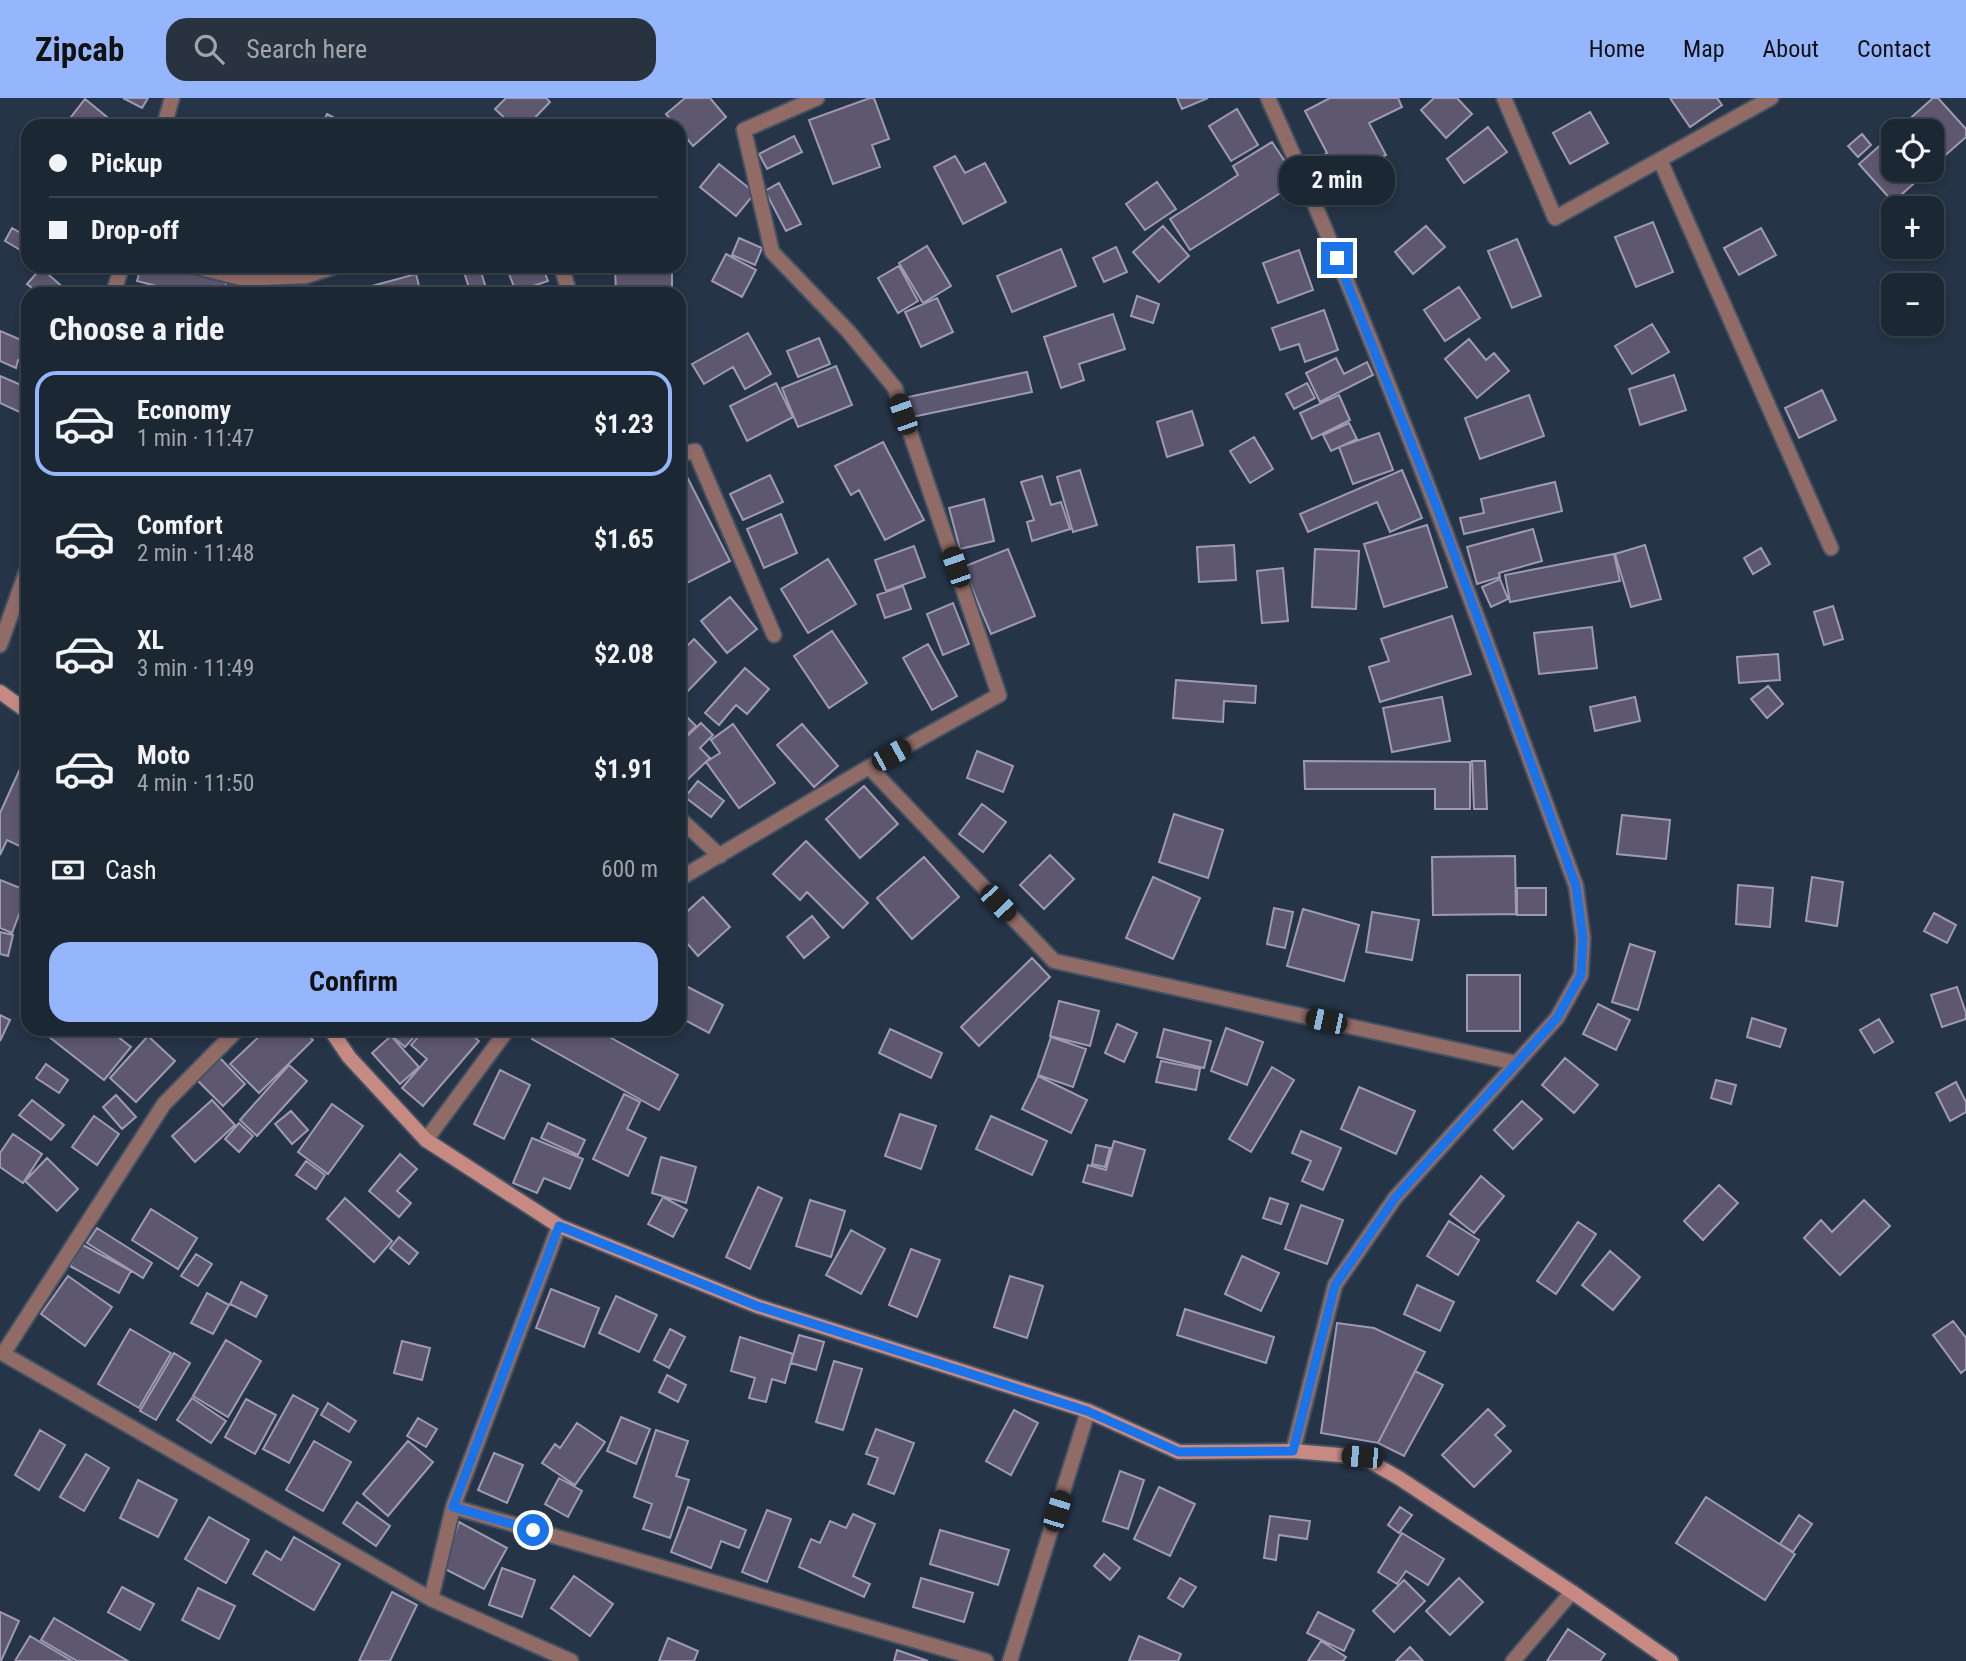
<!DOCTYPE html>
<meta charset="utf-8">
<style>
:root{--surface:#1c2734;--page:#293340;--text:#f1f3f6;--muted:#a0a5ac;--line:#3a444f;--accent:#95b6fd}
body{margin:0;font-family:"Roboto Condensed",sans-serif;background:var(--page);color:var(--text);height:100vh;display:flex;flex-direction:column;font-size:26px;white-space:nowrap}
*{box-sizing:border-box;margin:0}
p{font-size:23px;color:var(--muted)}
.icon{flex:none;width:38px;height:38px;fill:none;stroke:currentColor;stroke-width:2;stroke-linecap:round;stroke-linejoin:round}
.map{position:relative;flex:1;overflow:hidden}
.drawer{position:absolute;left:21px;top:189px;width:665px;height:749px;display:flex;flex-direction:column;background:var(--surface);border-radius:21px;box-shadow:0 4px 10px #0003,0 0 0 2px var(--line)}
.drawer>*{flex:none}
.guide{position:absolute;left:21px;top:21px;width:665px;height:154px;border-radius:21px;box-shadow:0 4px 10px #0003,0 0 0 2px var(--line);display:grid;align-content:center;height:154px;padding:0 28px;background:var(--surface)}
.controls{position:absolute;left:1881px;top:21px;display:grid;gap:14px}
.controls a{display:grid;place-items:center;width:63px;height:63px;border-radius:14px;background:var(--surface);box-shadow:0 4px 10px #0003,0 0 0 2px var(--line);font-size:35px}
.end{position:absolute;width:32px;height:32px;margin:-16px;border:9px solid #1a73e8;background:#fff;box-shadow:0 0 0 4px #fff}
.from{border-radius:50%}
.bubble{position:absolute;height:49px;border-radius:21px;background:var(--surface);box-shadow:0 4px 10px #0003,0 0 0 2px var(--line);font-size:23px;font-weight:700;line-height:49px;text-align:center}
.car{position:absolute;width:21px;height:42px;margin:-21px -10px;border-radius:9px;box-shadow:0 0 5px 2px #0007;background:linear-gradient(#222 24%,#8ab4d8 0 40%,#222 0 76%,#8ab4d8 0 86%,#222 0)}
.guide b{display:flex;align-items:center;gap:24px;height:66px;font-size:26px}
.guide b+b{border-top:2px solid var(--line)}
.guide i{width:18px;height:18px;background:var(--text)}
ul{padding:0;list-style:none}
li{display:flex;align-items:center;gap:21px;height:105px;margin:0 14px 10px;padding:0 14px;border:4px solid transparent;border-radius:21px}
li div{flex:1}
li b{display:block;font-size:26px}
li em{font-style:normal;font-weight:700}
li.current{border-color:var(--accent)}
li>.icon{width:63px;height:63px;stroke-width:1.5}
h2{padding:0 28px;font-size:32px;line-height:84px}
.pay{display:flex;align-items:center;gap:18px;height:77px;padding:0 28px;font-size:26px}
.pay p{margin-inline-start:auto}
.cta{display:flex;gap:14px;margin-top:auto;padding:14px 28px}
.cta a{flex:1;height:80px;border-radius:21px;background:var(--accent);color:#111;font-size:28px;font-weight:700;line-height:80px;text-align:center}
header{display:flex;align-items:center;gap:42px;box-sizing:border-box;height:98px;padding:0 35px;background:var(--accent);color:#111}
header strong{font-size:33px}
nav{display:flex;gap:38px;margin-inline-start:auto;font-size:24px}
.search{width:490px;height:63px;background:var(--page);display:flex;align-items:center;gap:18px;box-sizing:border-box;padding:0 24px;border-radius:21px;color:var(--muted);font-size:26px}
.map>svg:first-child{display:block}
</style>
<header>
<strong>Zipcab</strong>
<div class="search"><svg class="icon" aria-label="search" viewBox="0 0 24 24"><circle cx="10" cy="10" r="6"/><path d="M15 15l6 6"/></svg>Search here</div>
<nav><a>Home</a><a>Map</a><a>About</a><a>Contact</a></nav>
</header>
<div class="map">
<svg width="1966" height="1563" viewBox="0 0 1966 1563">
<rect width="100%" height="100%" fill="#253446"/>
<!-- building -->
<path fill="#5d586f" stroke="#9f9ab4" stroke-width="2" d="M123 0H148L142 10Z
M506 0H546L550 4 527 28H513L495 11Z
M685 0H710L726 19 693 48 679 31V28H676L666 16Z
M870 0H874L889 41 872 47 880 69 833 86 809 22Z
M1177 0H1208L1182 11Z
M1330 0H1398L1402 9 1369 25 1386 57 1335 83 1322 58 1327 55 1305 13Z
M1434 0H1457L1472 16 1446 40 1421 12Z
M1670 0H1717L1722 7 1690 29Z
M1933 0H1938L1966 31V39L1932 69V33H1896Z
M85 1 118 28H64Z
M1237 11 1258 47 1231 63 1209 28Z
M1590 14 1608 45 1570 66 1553 35Z
M327 16 349 28H321Z
M1488 29 1507 54 1464 85 1447 61Z
M1894 35V72H1929L1893 104 1859 66Z
M1862 36 1871 47 1858 59 1848 48Z
M794 38 802 54 767 71 759 56Z
M1272 44 1288 68 1280 73 1290 89 1190 152 1170 121 1238 77 1233 68Z
M955 58 965 75 985 65 1006 104 963 126 934 69Z
M719 66 755 95 736 118 700 89Z
M1157 84 1176 111 1145 132 1126 106Z
M779 85 801 126 786 133 765 93Z
M679 108 685 156H679Z
M1653 124 1673 174 1636 189 1615 139Z
M1163 128 1189 158 1159 184 1133 154Z
M1426 128 1445 149 1413 176 1395 154Z
M12 130 28 139V144L22 153 5 143Z
M1761 130 1776 157 1739 177 1724 150Z
M739 140 762 150 755 167 732 157Z
M1517 141 1541 198 1512 210 1488 153Z
M927 148 951 188 923 205 899 165Z
M1116 149 1127 174 1104 184 1093 160Z
M1061 151 1076 188 1012 214 997 178Z
M1299 152 1313 192 1278 205 1263 165Z
M726 156 756 172 742 199 712 183Z
M141 168H175L227 182 223 196H187L137 183Z
M462 168H479L488 196H471Z
M506 168H542L548 183 516 194Z
M672 168V196H616L615 169Z
M899 168 918 203 898 215 878 180Z
M41 170 65 191 61 196H40L27 186Z
M416 176 421 196H375L372 188Z
M1459 189 1480 220 1445 243 1424 212Z
M350 191V196H310L309 192Z
M1137 198 1159 206 1153 225 1131 218Z
M937 200 953 234 921 249 905 214Z
M1324 212 1338 252 1305 264 1299 246 1280 252 1272 230Z
M1113 216 1125 251 1079 266 1084 282 1061 290 1044 239Z
M1652 226 1669 254 1632 276 1615 248Z
M0 233 28 245V266L18 262 16 270 0 263Z
M748 235 771 276 745 291 733 269 704 286 692 266Z
M819 240 830 266 798 279 787 253Z
M1469 241 1486 262 1494 255 1509 273 1477 300 1445 261Z
M1336 260 1344 276 1367 264 1373 277 1320 304 1306 275Z
M836 268 852 307 798 329 782 290Z
M1027 274 1032 294 912 319 908 299Z
M1674 277 1686 312 1640 327 1629 291Z
M0 278 28 290V318L0 305Z
M776 285 793 319 747 343 730 308Z
M1307 285 1315 300 1294 311 1286 296Z
M1822 292 1836 322 1799 340 1785 310Z
M1339 297 1350 322 1312 341 1300 315Z
M1529 297 1544 338 1480 361 1465 320Z
M1192 313 1203 347 1167 359 1157 324Z
M1349 325 1357 341 1331 353 1323 337Z
M1379 335 1393 372 1353 386 1339 349Z
M1254 339 1273 371 1250 385 1230 353Z
M883 344 924 422 885 442 859 392 851 397 835 368Z
M682 369 730 463 687 485 679 469V371Z
M1080 372 1097 427 1073 434 1057 379Z
M1402 372 1422 420 1390 434 1377 404 1308 434 1300 416Z
M770 377 783 404 743 422 730 396Z
M1042 378 1051 407 1061 404 1070 431 1032 443 1027 424 1034 422 1021 384Z
M1555 384 1562 413 1464 436 1460 420 1484 415 1481 401Z
M984 401 994 443 960 451 949 410Z
M781 416 797 455 764 470 747 431Z
M1427 427 1447 489 1384 509 1364 446Z
M1533 431 1542 463 1499 475 1500 479 1477 486 1467 449Z
M1234 447 1236 482 1199 484 1197 449Z
M1645 447 1661 501 1631 509 1615 456Z
M914 448 925 479 886 493 875 462Z
M1761 450 1770 466 1753 476 1744 460Z
M1008 451 1035 518 991 536 963 469Z
M1315 451 1359 453 1356 511 1312 509Z
M1614 456 1620 483 1510 504 1505 477Z
M828 461 856 506 808 535 781 491Z
M1283 470 1288 523 1262 525 1257 473Z
M1500 481 1508 501 1491 509 1482 489Z
M903 488 911 511 885 520 877 497Z
M730 499 757 531 727 555 701 523Z
M953 505 969 546 943 557 927 516Z
M1833 508 1843 541 1824 547 1814 514Z
M1452 518 1471 576 1380 604 1369 569 1389 563 1381 541Z
M1592 529 1597 570 1539 576 1534 535Z
M832 533 867 585 829 610 794 558Z
M694 541 716 564 684 597 679 592V556Z
M928 546 957 598 932 612 903 560Z
M1778 556 1780 582 1739 585 1737 559Z
M745 570 769 591 747 616 736 607 719 627 705 615Z
M1176 582 1256 588 1255 605 1224 603 1223 624 1173 620Z
M1768 588 1783 606 1767 620 1751 601Z
M1442 599 1450 643 1392 654 1383 610Z
M1635 599 1640 623 1595 633 1590 609Z
M679 611 696 628 679 645Z
M701 625 713 637 700 650 710 660 685 684 679 678V646Z
M733 626 775 685 739 710 706 664 720 655 711 642Z
M802 626 838 668 814 689 777 647Z
M977 653 1013 668 1003 694 967 680Z
M24 662 28 664V752L7 742 0 757V715Z
M1304 663 1470 664V711H1435V691H1305Z
M1472 663H1485L1487 711H1474Z
M698 683 724 703 711 719 685 699Z
M864 688 898 726 860 760 826 721Z
M982 706 1006 724 983 754 959 736Z
M1174 716 1223 732 1208 780 1159 764Z
M1622 717 1670 722 1666 761 1617 756Z
M806 743 868 805 843 830 807 794 800 802 773 776Z
M1050 757 1074 781 1044 811 1020 787Z
M1515 758 1516 816 1433 817 1432 759Z
M924 759 959 799 912 841 877 800Z
M1153 779 1200 800 1173 861 1126 840Z
M1812 779 1843 784 1837 828 1806 823Z
M0 782 28 793 12 835 0 830Z
M1738 787 1773 790 1770 829 1736 826Z
M1517 790H1546V817H1517Z
M703 799 730 829 698 858 679 836V821Z
M1274 810 1293 814 1285 850 1267 846Z
M1303 811 1359 827 1344 883 1287 868Z
M1372 814 1419 822 1412 862 1366 854Z
M1934 815 1956 827 1947 845 1924 833Z
M812 818 829 839 804 860 787 839Z
M0 834 13 837 8 858 0 856Z
M1630 846 1655 854 1638 912 1612 904Z
M1032 860 1050 879 979 948 961 929Z
M1467 877H1520V933H1467Z
M682 886 723 907 709 935 679 919V891Z
M1957 889 1966 915V921L1942 929 1931 897Z
M1059 903 1099 913 1090 948 1050 938Z
M1598 906 1630 922 1616 952 1583 936Z
M0 917 10 922 0 943Z
M1752 920 1786 931 1780 949 1747 939Z
M1879 921 1893 944 1874 955 1860 932Z
M1117 926 1137 935 1124 964 1105 955Z
M1226 930 1263 944 1247 987 1211 973Z
M39 931H108L131 949 104 982Z
M267 931H302L313 942 259 995 230 966Z
M384 931H421L405 949Z
M425 931 434 937 439 931H465L479 943 423 1008 402 990 427 961 411 947Z
M537 931H595L678 977 659 1012 532 941Z
M890 931 942 955 931 980 879 955Z
M1164 931 1211 943 1204 970 1157 959Z
M148 938 175 963 136 1004 110 980Z
M391 938 419 969 400 986 372 955Z
M1051 939 1086 951 1073 989 1038 977Z
M220 960 245 986 223 1008 197 982Z
M1565 960 1598 987 1574 1015 1542 987Z
M1161 963 1200 971 1196 992 1156 984Z
M46 966 68 982 59 995 36 980Z
M289 967 307 983 257 1038 240 1022Z
M1272 969 1294 982 1251 1054 1229 1041Z
M500 972 530 987 504 1041 474 1026Z
M1038 978 1087 1002 1071 1035 1022 1011Z
M1716 982 1736 987 1731 1006 1711 1000Z
M1956 984 1966 1004V1014L1950 1023 1936 995Z
M1359 989 1415 1013 1396 1056 1341 1031Z
M624 996 640 1004 627 1031 646 1040 628 1078 593 1061Z
M116 997 136 1019 122 1031 103 1009Z
M32 1002 64 1027 51 1042 19 1017Z
M212 1002 235 1027 195 1064 172 1038Z
M1522 1003 1542 1021 1513 1051 1494 1032Z
M332 1006 363 1028 328 1076 298 1054Z
M291 1013 308 1032 292 1046 275 1026Z
M900 1016 936 1028 921 1071 885 1058Z
M94 1018 119 1036 97 1067 72 1049Z
M991 1018 1047 1043 1032 1077 976 1051Z
M239 1025 253 1038 239 1054 225 1041Z
M548 1025 585 1042 578 1057 541 1040Z
M1301 1033 1341 1050 1323 1092 1302 1083 1311 1063 1292 1055Z
M13 1036 42 1056 23 1085 0 1069V1055Z
M532 1040 583 1061 570 1091 544 1080 537 1095 513 1085Z
M1114 1043 1145 1052 1132 1098 1083 1084 1088 1067 1106 1072Z
M1096 1047 1110 1050 1105 1069 1092 1066Z
M400 1056 417 1071 397 1093 411 1105 399 1119 369 1093Z
M661 1059 696 1069 686 1105 652 1095Z
M47 1060 78 1091 57 1113 25 1083Z
M306 1063 325 1077 316 1091 296 1077Z
M1481 1078 1504 1098 1474 1135 1450 1116Z
M1719 1087 1738 1105 1703 1142 1684 1123Z
M758 1089 782 1100 750 1171 726 1159Z
M663 1099 687 1112 673 1139 648 1126Z
M345 1100 392 1143 374 1164 327 1121Z
M1270 1100 1288 1106 1281 1126 1263 1120Z
M810 1102 845 1113 831 1159 796 1148Z
M1864 1102 1890 1128 1840 1177 1804 1140 1821 1122 1832 1134Z
M1301 1107 1343 1122 1327 1166 1285 1151Z
M151 1111 197 1140 178 1171 132 1142Z
M1449 1123 1479 1142 1458 1177 1427 1158Z
M1578 1124 1596 1136 1556 1196 1537 1183Z
M97 1130 152 1165 143 1180 87 1145Z
M851 1132 885 1151 861 1196 826 1177Z
M399 1139 418 1155 409 1166 390 1150Z
M81 1146 131 1173 119 1195 70 1168Z
M911 1151 940 1162 917 1219 889 1207Z
M1610 1153 1640 1179 1613 1212 1582 1187Z
M196 1156 212 1166 198 1188 181 1178Z
M1242 1158 1279 1175 1261 1213 1225 1196Z
M68 1178 112 1209 85 1248 41 1216Z
M1010 1178 1043 1188 1027 1240 994 1229Z
M241 1184 267 1198 256 1219 230 1206Z
M1417 1187 1454 1204 1440 1233 1404 1216Z
M551 1191 599 1210 584 1249 536 1230Z
M207 1195 229 1207 213 1236 191 1225Z
M616 1198 657 1217 639 1254 599 1235Z
M1185 1211 1274 1239 1266 1265 1177 1237Z
M1953 1223 1966 1240V1271L1961 1275 1933 1237Z
M1337 1225 1374 1230 1425 1254 1378 1345 1321 1335Z
M130 1231 171 1255 139 1310 98 1286Z
M670 1231 685 1239 669 1270 654 1262Z
M799 1237 824 1244 816 1272 791 1265Z
M740 1239 793 1256 785 1285 772 1281 766 1304 749 1300 755 1280 731 1273Z
M226 1242 261 1263 228 1319 193 1298Z
M402 1243 430 1250 422 1282 394 1275Z
M174 1255 190 1265 156 1322 140 1313Z
M834 1263 862 1271 843 1332 816 1324Z
M1415 1273 1443 1287 1404 1358 1378 1345Z
M667 1277 686 1287 678 1304 659 1294Z
M293 1297 318 1311 289 1365 263 1351Z
M192 1300 226 1323 211 1345 177 1322Z
M246 1301 276 1317 255 1356 225 1339Z
M328 1305 356 1323 349 1334 321 1317Z
M1488 1311 1505 1328 1495 1337 1511 1353 1474 1389 1442 1357Z
M1014 1312 1038 1325 1011 1377 986 1363Z
M621 1319 650 1331 636 1366 607 1353Z
M418 1320 437 1331 426 1349 407 1338Z
M577 1325 605 1344 575 1387 542 1365 555 1346 560 1350Z
M876 1331 914 1345 894 1396 868 1386 878 1360 866 1356Z
M40 1332 65 1347 39 1392 15 1377Z
M656 1332 688 1343 676 1378 689 1382 670 1440 643 1431 652 1406 634 1399Z
M314 1343 351 1364 323 1413 286 1392Z
M408 1343 433 1364 388 1418 363 1396Z
M494 1355 523 1367 507 1405 478 1392Z
M86 1356 109 1370 84 1413 60 1399Z
M1120 1373 1144 1382 1128 1431 1103 1423Z
M559 1380 582 1393 568 1419 545 1406Z
M138 1382 177 1402 158 1439 120 1420Z
M1159 1389 1195 1406 1170 1458 1134 1441Z
M1706 1399 1795 1456 1765 1502 1676 1445Z
M357 1404 390 1428 376 1448 343 1425Z
M688 1409 746 1432 739 1450 721 1443 711 1470 671 1454Z
M1400 1409 1412 1417 1399 1435 1388 1427Z
M767 1412 791 1421 767 1484 742 1474Z
M853 1416 875 1426 853 1478 870 1486 864 1499 799 1469 811 1441 820 1445 830 1423 846 1430Z
M1799 1417 1812 1426 1793 1454 1780 1446Z
M1270 1418 1310 1423 1307 1441 1279 1437 1276 1462 1264 1460Z
M209 1419 249 1442 226 1485 185 1461Z
M459 1424 507 1450 484 1491 443 1470Z
M940 1432 1009 1452 998 1487 930 1466Z
M1402 1435 1444 1461 1428 1487 1406 1473 1397 1486 1378 1474Z
M294 1439 340 1466 314 1512 253 1476 266 1453 281 1462Z
M1104 1456 1120 1470 1110 1482 1094 1468Z
M502 1470 535 1482 522 1519 489 1507Z
M574 1478 613 1506 590 1538 551 1510Z
M921 1480 973 1495 964 1524 913 1509Z
M1180 1480 1196 1489 1183 1509 1168 1500Z
M1459 1480 1483 1504 1450 1537 1426 1513Z
M1404 1482 1425 1503 1394 1534 1373 1513Z
M122 1489 154 1506 140 1532 108 1514Z
M198 1490 235 1508 219 1541 182 1522Z
M392 1494 417 1507 390 1563H359Z
M0 1514 19 1523 1 1563H0Z
M1318 1514 1354 1532 1344 1553 1307 1535Z
M54 1520 128 1563H77L41 1542Z
M1568 1531 1605 1556 1600 1563H1547Z
M30 1538 72 1563H15Z
M1139 1538 1181 1556 1178 1563H1129Z
M668 1540 698 1553 694 1563H659Z
M1321 1543 1346 1559 1343 1563H1308Z
M1410 1549 1423 1563H1396Z
M897 1552 928 1563H894Z"/>
<g fill="none" stroke-linecap="round" stroke-linejoin="round">
<!-- street casing -->
<g stroke="#445263" stroke-width="18">
<path id="street" d="M1268 0C1384 257 1479 524 1576 788L1583 840 1581 877 1557 920 1395 1100 1335 1187 1293 1353
M1504 0 1555 120 1771 0
M164 28 172 0
M1660 62 1831 450
M193 168 244 181 306 178 337 168
M561 168 570 196
M113 196 122 168
M679 356 695 353 774 537
M0 547 28 469
M869 669 1054 863 1516 965
M679 720 720 758
M679 781 869 669 999 597 895 290 848 233 772 154 744 32 817 0
M426 1042 508 931
M0 1254 431 1501 571 1563
M3 1256 164 1006 238 931
M453 1409 986 1563
M431 1501 453 1409 559 1128
M1010 1563 1088 1313
M1513 1563 1572 1494"/>
</g>
<!-- secondary casing -->
<g stroke="#445263" stroke-width="18">
<path id="secondary" d="M0 594 28 614
M330 931 349 959 426 1042 559 1128 757 1208 1088 1313 1179 1354 1293 1353 1362 1359 1399 1380 1572 1494 1671 1563"/>
</g>
<!-- street -->
<use href="#street" stroke="#916c67" stroke-width="14"/>
<!-- secondary -->
<use href="#secondary" stroke="#c68a83" stroke-width="14"/>
</g>
<g fill="none" stroke-linecap="round" stroke-linejoin="round">
<!-- route -->
<path stroke="#1a73e8" stroke-width="9" d="M533 1432 453 1409 559 1128 757 1208 1087 1313 1179 1354 1293 1353 1335 1187 1395 1100 1557 920 1581 877 1583 840 1576 788 1438 412 1337 160"/>
</g>
</svg>
<div class="controls">
<a><svg class="icon" aria-label="locate" viewBox="0 0 24 24"><circle cx="12" cy="12" r="6"/><path d="M12 2v4M12 18v4M2 12h4M18 12h4"/></svg></a>
<a>+</a>
<a>−</a>
</div>
<i class="end from" style="left:533px;top:1432px"></i>
<i class="end" style="left:1337px;top:160px"></i>
<div class="bubble" style="left:1279px;top:58px;width:116px">2 min</div>
<i class="car" style="left:903px;top:316px;rotate:341deg"></i>
<i class="car" style="left:956px;top:469px;rotate:341deg"></i>
<i class="car" style="left:891px;top:657px;rotate:61deg"></i>
<i class="car" style="left:998px;top:805px;rotate:137deg"></i>
<i class="car" style="left:1326px;top:923px;rotate:282deg"></i>
<i class="car" style="left:1362px;top:1359px;rotate:275deg"></i>
<i class="car" style="left:1057px;top:1413px;rotate:17deg"></i>
<div class="guide">
<b><i class="from"></i>Pickup</b>
<b><i></i>Drop-off</b>
</div>
<section class="drawer">
<h2>Choose a ride</h2>
<ul>
<li class="current"><svg class="icon" aria-label="car" viewBox="0 0 24 24"><path d="M5 17H2v-5l4-1 3-4h7l3 4 3 1v5h-3M9 17h6M6 11h13"/><circle cx="7" cy="17" r="2"/><circle cx="17" cy="17" r="2"/></svg><div><b>Economy</b><p>1 min · 11:47</p></div><em>$1.23</em></li>
<li><svg class="icon" aria-label="car" viewBox="0 0 24 24"><path d="M5 17H2v-5l4-1 3-4h7l3 4 3 1v5h-3M9 17h6M6 11h13"/><circle cx="7" cy="17" r="2"/><circle cx="17" cy="17" r="2"/></svg><div><b>Comfort</b><p>2 min · 11:48</p></div><em>$1.65</em></li>
<li><svg class="icon" aria-label="car" viewBox="0 0 24 24"><path d="M5 17H2v-5l4-1 3-4h7l3 4 3 1v5h-3M9 17h6M6 11h13"/><circle cx="7" cy="17" r="2"/><circle cx="17" cy="17" r="2"/></svg><div><b>XL</b><p>3 min · 11:49</p></div><em>$2.08</em></li>
<li><svg class="icon" aria-label="car" viewBox="0 0 24 24"><path d="M5 17H2v-5l4-1 3-4h7l3 4 3 1v5h-3M9 17h6M6 11h13"/><circle cx="7" cy="17" r="2"/><circle cx="17" cy="17" r="2"/></svg><div><b>Moto</b><p>4 min · 11:50</p></div><em>$1.91</em></li>
</ul>
<div class="pay"><svg class="icon" aria-label="cash" viewBox="0 0 24 24"><path d="M3 7h18v10H3z"/><circle cx="12" cy="12" r="2"/></svg>Cash<p>600 m</p></div>
<div class="cta"><a>Confirm</a></div>
</section>
</div>
